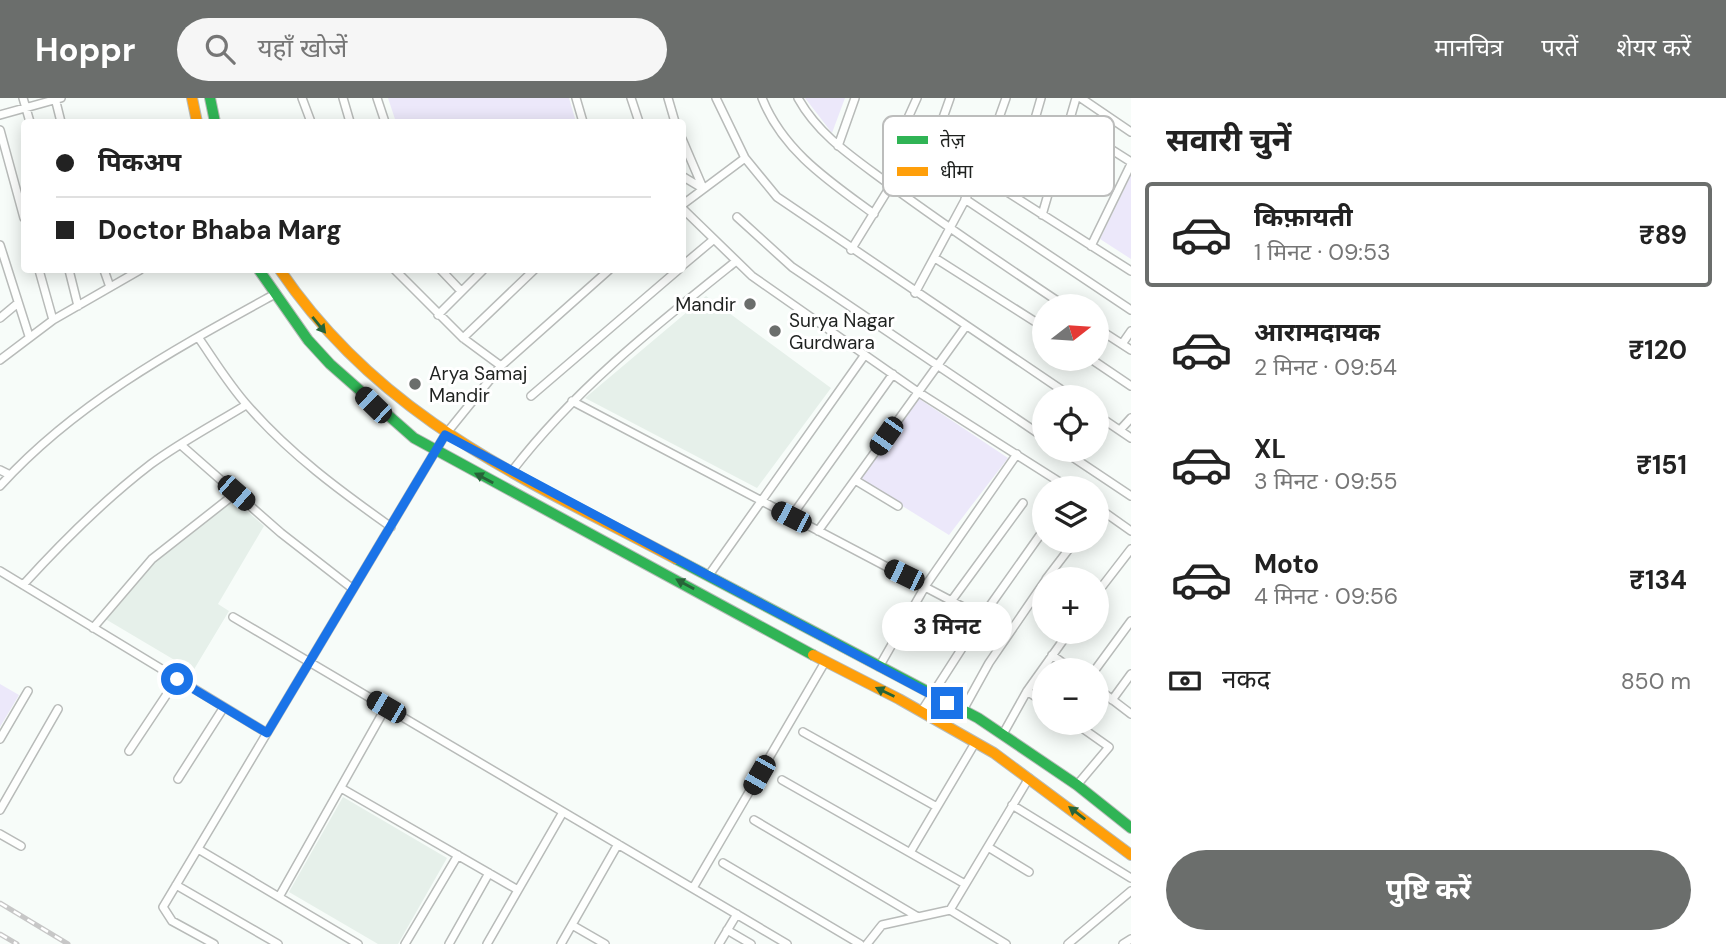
<!DOCTYPE html>
<html lang="hi">
<meta charset="utf-8">
<style>
:root{--surface:#fff;--page:#f6f6f6;--text:#222;--muted:#767676;--line:#e0e0e0;--accent:#6b6e6c}
body{margin:0;font-family:"DM Sans","Noto Sans Devanagari",sans-serif;background:var(--page);color:var(--text);height:100vh;display:flex;flex-direction:column;font-size:26px;white-space:nowrap}
*{box-sizing:border-box;margin:0}
p{font-size:23px;color:var(--muted)}
.icon{flex:none;width:38px;height:38px;fill:none;stroke:currentColor;stroke-width:2;stroke-linecap:round;stroke-linejoin:round}
.map{position:relative;flex:1;overflow:hidden}
.details{display:flex;flex-direction:column;background:var(--surface);width:595px}
.details>*{flex:none}
.top-card{position:absolute;left:21px;top:21px;width:665px;height:154px;border-radius:7px;box-shadow:0 4px 18px #0003;display:grid;align-content:center;height:154px;padding:0 35px;background:var(--surface)}
.needle{width:46px;rotate:73deg}
.controls{position:absolute;left:1032px;top:196px;display:grid;gap:14px}
.controls a{display:grid;place-items:center;width:77px;height:77px;border-radius:50%;background:var(--surface);box-shadow:0 4px 18px #0003;font-size:35px}
.end{position:absolute;width:32px;height:32px;margin:-16px;border:9px solid #1a73e8;background:#fff;box-shadow:0 0 0 4px #fff}
.from{border-radius:50%}
.bubble{position:absolute;height:49px;border-radius:24px;background:var(--surface);box-shadow:0 4px 18px #0003;font-size:23px;font-weight:700;line-height:49px;text-align:center}
.car{position:absolute;width:21px;height:42px;margin:-21px -10px;border-radius:9px;box-shadow:0 0 5px 2px #0007;background:linear-gradient(#222 24%,#8ab4d8 0 40%,#222 0 76%,#8ab4d8 0 86%,#222 0)}
.top-card b{display:flex;align-items:center;gap:24px;height:66px;font-size:26px}
.top-card b+b{border-top:2px solid var(--line)}
.top-card i{width:18px;height:18px;background:var(--text)}
ul{padding:0;list-style:none}
li{display:flex;align-items:center;gap:21px;height:105px;margin:0 14px 10px;padding:0 21px;border:4px solid transparent;border-radius:7px}
li div{flex:1}
li b{display:block;font-size:26px}
li em{font-style:normal;font-weight:700}
li.active{border-color:var(--accent)}
li>.icon{width:63px;height:63px;stroke-width:1.5}
h2{padding:0 35px;font-size:32px;line-height:84px}
.pay{display:flex;align-items:center;gap:18px;height:77px;padding:0 35px;font-size:26px}
.pay p{margin-inline-start:auto}
.action{display:flex;gap:14px;margin-top:auto;padding:14px 35px}
.action a{flex:1;height:80px;border-radius:42px;background:var(--accent);color:#fff;font-size:28px;font-weight:700;line-height:80px;text-align:center}
header{display:flex;align-items:center;gap:42px;box-sizing:border-box;height:98px;padding:0 35px;background:var(--accent);color:#fff}
header strong{font-size:33px}
nav{display:flex;gap:38px;margin-inline-start:auto;font-size:24px}
.search{width:490px;height:63px;background:var(--page);display:flex;align-items:center;gap:18px;box-sizing:border-box;padding:0 24px;border-radius:38px;color:var(--muted);font-size:26px}
main{display:flex;flex:1;min-height:0}
.map>svg:first-child{display:block}
</style>
<header>
<strong>Hoppr</strong>
<div class="search"><svg class="icon" aria-label="search" viewBox="0 0 24 24"><circle cx="10" cy="10" r="6"/><path d="M15 15l6 6"/></svg>यहाँ खोजें</div>
<nav><a>मानचित्र</a><a>परतें</a><a>शेयर करें</a></nav>
</header>
<main>
<div class="map">
<svg width="1131" height="846" viewBox="0 0 1131 846">
<rect width="100%" height="100%" fill="#f7fcf9"/>
<!-- built -->
<path fill="#e6f0ea" d="M706 198 831 290 757 390 585 300Z
M232 400 264 428 218 506 229 513 193 573 102 519 146 471Z
M343 699 447 760 398 846H378L289 794Z"/>
<!-- green -->
<path fill="#ece8fa" d="M388 0H569L576 24H396Z
M805 0H845L832 35Z
M1131 77V161L1100 141Z
M918 300 1008 360 949 437 859 381Z
M0 586 19 597 0 629Z"/>
<g fill="none" stroke-linecap="round" stroke-linejoin="round">
<!-- street casing -->
<g stroke="#b8bbb9" stroke-width="10">
<path id="street" d="M23 0 30 24
M55 0 61 24
M302 0 311 24
M343 0 350 24
M377 0 385 24
M576 0 583 24
M631 0 639 24
M668 0 675 24
M716 0 745 60 777 99 1072 299
M762 0C783 53 829 83 874 116
M798 0C820 40 859 63 894 90 950 131 1008 170 1065 208
M917 0 903 31 910 41 979 76 1131 173
M1081 0 1131 34
M0 17 61 0
M1068 24 1131 64
M0 32 24 120
M682 41 703 90
M838 48 855 0
M932 51 950 0
M682 78 702 90
M1013 97 1041 0
M965 101 1131 212
M682 107 745 60
M682 110 752 178 918 294 1069 390
M1042 117 1076 0
M737 119 792 169 1045 340
M0 147 29 238
M1091 148 1131 66
M851 152 891 87
M935 160 1045 230
M682 168 713 142
M39 172 53 222
M69 172 78 208
M104 172 110 189
M395 172 463 240 501 268
M441 172 461 193
M915 195 979 76 1006 0
M438 217 483 172
M0 220 18 205
M1097 230 1131 252
M198 239C214 262 229 287 248 308 290 356 339 392 391 429
M463 240 534 172
M1122 246 1131 233
M1091 261 1131 288
M0 262 53 222 140 172
M531 298 678 172
M572 303 982 519
M1097 317 1131 340
M1120 332 1131 320
M181 347 281 435 353 491
M1062 352 1131 398
M0 372 10 377
M512 373C575 291 655 228 735 164
M855 382 898 408
M0 388C76 304 177 250 275 196
M1097 409 1131 433
M791 419 893 276
M818 433 966 228
M0 473 267 635
M709 477 864 258
M1046 481 1075 443
M23 487C63 443 104 402 151 366 181 344 215 326 246 307
M1097 495 1131 451
M952 502 1023 405
M233 519 787 846
M93 530 152 461 236 395
M1052 557 1073 572
M879 569 926 487 1017 356
M1095 572 1131 523
M1097 590 1131 616
M1027 593 1045 605
M1112 602 1131 576
M963 612 989 565 1045 483
M921 614 982 519 1045 430
M1075 625 1109 649 1077 687
M803 634 937 709
M1003 636 1027 593 1069 534
M0 641 28 593
M129 653 177 581
M178 681 224 609
M782 682 965 786
M341 690 518 792
M1012 707 1131 780
M0 712 58 611
M754 722 918 819
M0 736 21 748
M988 749 1029 774
M198 751 358 846
M911 753 975 645
M723 765 860 846
M176 787 278 846
M693 790 825 564
M279 799 386 609
M950 812 1029 680
M572 827 605 846
M727 832 751 846
M214 846 172 823 163 809 445 337 501 268 609 172
M405 846 458 757
M449 846 489 775
M487 846 563 714
M561 846 618 746
M719 846 737 816
M867 846 882 827 950 812 1006 846
M1068 846 1131 793
M1123 846 1131 841"/>
</g>
<!-- fast casing -->
<g stroke="#b8bbb9" stroke-width="12">
<path id="fast" d="M210 0 215 24
M259 172 308 242 330 266 414 340 813 557
M676 461 978 620 1077 687 1131 730"/>
</g>
<!-- slow casing -->
<g stroke="#b8bbb9" stroke-width="12">
<path id="slow" d="M192 0 197 24
M280 172C381 321 523 380 676 461
M813 557 899 601 994 655 1131 757"/>
</g>
<!-- street -->
<use href="#street" stroke="#fefffe" stroke-width="7"/>
<!-- fast -->
<use href="#fast" stroke="#30b455" stroke-width="10"/>
<!-- slow -->
<use href="#slow" stroke="#ff9f0a" stroke-width="10"/>
<!-- rail casing -->
<g stroke="#c7c7c7" stroke-width="5">
<path id="rail" d="M0 805 68 846
M0 836 17 846"/>
</g>
<!-- rail -->
<use href="#rail" stroke="#fff" stroke-width="2.5" stroke-dasharray="8" stroke-linecap="butt"/>
</g>
<!-- one-way arrows -->
<defs><path id="oneway-solid" d="M-6-.8H1V-3.2L6.5 0L1 3.2V.8H-6Z" transform="scale(1.75)"/></defs>
<g fill="#276438">
<use href="#oneway-solid" transform="translate(319 227) rotate(51)"/>
<use href="#oneway-solid" transform="translate(484 380) rotate(-152)"/>
<use href="#oneway-solid" transform="translate(685 486) rotate(-151)"/>
<use href="#oneway-solid" transform="translate(885 594) rotate(-154)"/>
<use href="#oneway-solid" transform="translate(1077 715) rotate(-142)"/>
</g>
<g fill="none" stroke-linecap="round" stroke-linejoin="round">
<!-- route -->
<path stroke="#1a73e8" stroke-width="9" d="M177 581 267 635 445 337 947 605"/>
</g>
<!-- markers -->
<g fill="#6b6e6c" stroke="#fff" stroke-width="2.5">
<circle cx="750" cy="206" r="7"/>
<circle cx="775" cy="233" r="7"/>
<circle cx="415" cy="286" r="7"/>
</g>
<g text-anchor="middle" dominant-baseline="central" stroke-width="6" stroke-linejoin="round" paint-order="stroke">
<!-- poi labels -->
<g font-size="19" fill="#1f2220" stroke="#fff" text-anchor="start">
<text x="736" y="206" text-anchor="end">Mandir</text>
<text x="789" y="222">Surya Nagar<tspan x="789" dy="22">Gurdwara</tspan></text>
<text x="429" y="275">Arya Samaj<tspan x="429" dy="22">Mandir</tspan></text>
</g>
</g>
<!-- legend -->
<rect x="883" y="18" width="231" height="80" rx="10" fill="#fff" stroke="#bcbdbc" stroke-width="2"/>
<rect x="897" y="38" width="31" height="8" fill="#30b455"/>
<rect x="897" y="69" width="31" height="9" fill="#ff9f0a"/>
<g font-size="19" fill="#1f2220">
<text x="940" y="49">तेज़</text>
<text x="940" y="80">धीमा</text>
</g>
</svg>
<div class="controls">
<a><svg class="needle" viewBox="-14 -14 28 28"><path d="M0-13l5 13h-10z" fill="#e53935"/><path d="M0 13l5-13h-10z" fill="#767676"/></svg></a>
<a><svg class="icon" aria-label="locate" viewBox="0 0 24 24"><circle cx="12" cy="12" r="6"/><path d="M12 2v4M12 18v4M2 12h4M18 12h4"/></svg></a>
<a><svg class="icon" aria-label="layers" viewBox="0 0 24 24"><path d="M12 4l9 5-9 5-9-5zM3 14l9 5 9-5"/></svg></a>
<a>+</a>
<a>−</a>
</div>
<i class="end from" style="left:177px;top:581px"></i>
<i class="end" style="left:947px;top:605px"></i>
<div class="bubble" style="left:882px;top:504px;width:130px">3 मिनट</div>
<i class="car" style="left:373px;top:307px;rotate:314deg"></i>
<i class="car" style="left:886px;top:338px;rotate:215deg"></i>
<i class="car" style="left:236px;top:395px;rotate:131deg"></i>
<i class="car" style="left:791px;top:419px;rotate:297deg"></i>
<i class="car" style="left:904px;top:477px;rotate:296deg"></i>
<i class="car" style="left:386px;top:609px;rotate:300deg"></i>
<i class="car" style="left:759px;top:677px;rotate:210deg"></i>
<div class="top-card">
<b><i class="from"></i>पिकअप</b>
<b><i></i>Doctor Bhaba Marg</b>
</div>
</div>
<section class="details">
<h2>सवारी चुनें</h2>
<ul>
<li class="active"><svg class="icon" aria-label="car" viewBox="0 0 24 24"><path d="M5 17H2v-5l4-1 3-4h7l3 4 3 1v5h-3M9 17h6M6 11h13"/><circle cx="7" cy="17" r="2"/><circle cx="17" cy="17" r="2"/></svg><div><b>किफ़ायती</b><p>1 मिनट · 09:53</p></div><em>₹89</em></li>
<li><svg class="icon" aria-label="car" viewBox="0 0 24 24"><path d="M5 17H2v-5l4-1 3-4h7l3 4 3 1v5h-3M9 17h6M6 11h13"/><circle cx="7" cy="17" r="2"/><circle cx="17" cy="17" r="2"/></svg><div><b>आरामदायक</b><p>2 मिनट · 09:54</p></div><em>₹120</em></li>
<li><svg class="icon" aria-label="car" viewBox="0 0 24 24"><path d="M5 17H2v-5l4-1 3-4h7l3 4 3 1v5h-3M9 17h6M6 11h13"/><circle cx="7" cy="17" r="2"/><circle cx="17" cy="17" r="2"/></svg><div><b>XL</b><p>3 मिनट · 09:55</p></div><em>₹151</em></li>
<li><svg class="icon" aria-label="car" viewBox="0 0 24 24"><path d="M5 17H2v-5l4-1 3-4h7l3 4 3 1v5h-3M9 17h6M6 11h13"/><circle cx="7" cy="17" r="2"/><circle cx="17" cy="17" r="2"/></svg><div><b>Moto</b><p>4 मिनट · 09:56</p></div><em>₹134</em></li>
</ul>
<div class="pay"><svg class="icon" aria-label="cash" viewBox="0 0 24 24"><path d="M3 7h18v10H3z"/><circle cx="12" cy="12" r="2"/></svg>नकद<p>850 m</p></div>
<div class="action"><a>पुष्टि करें</a></div>
</section>
</main>
